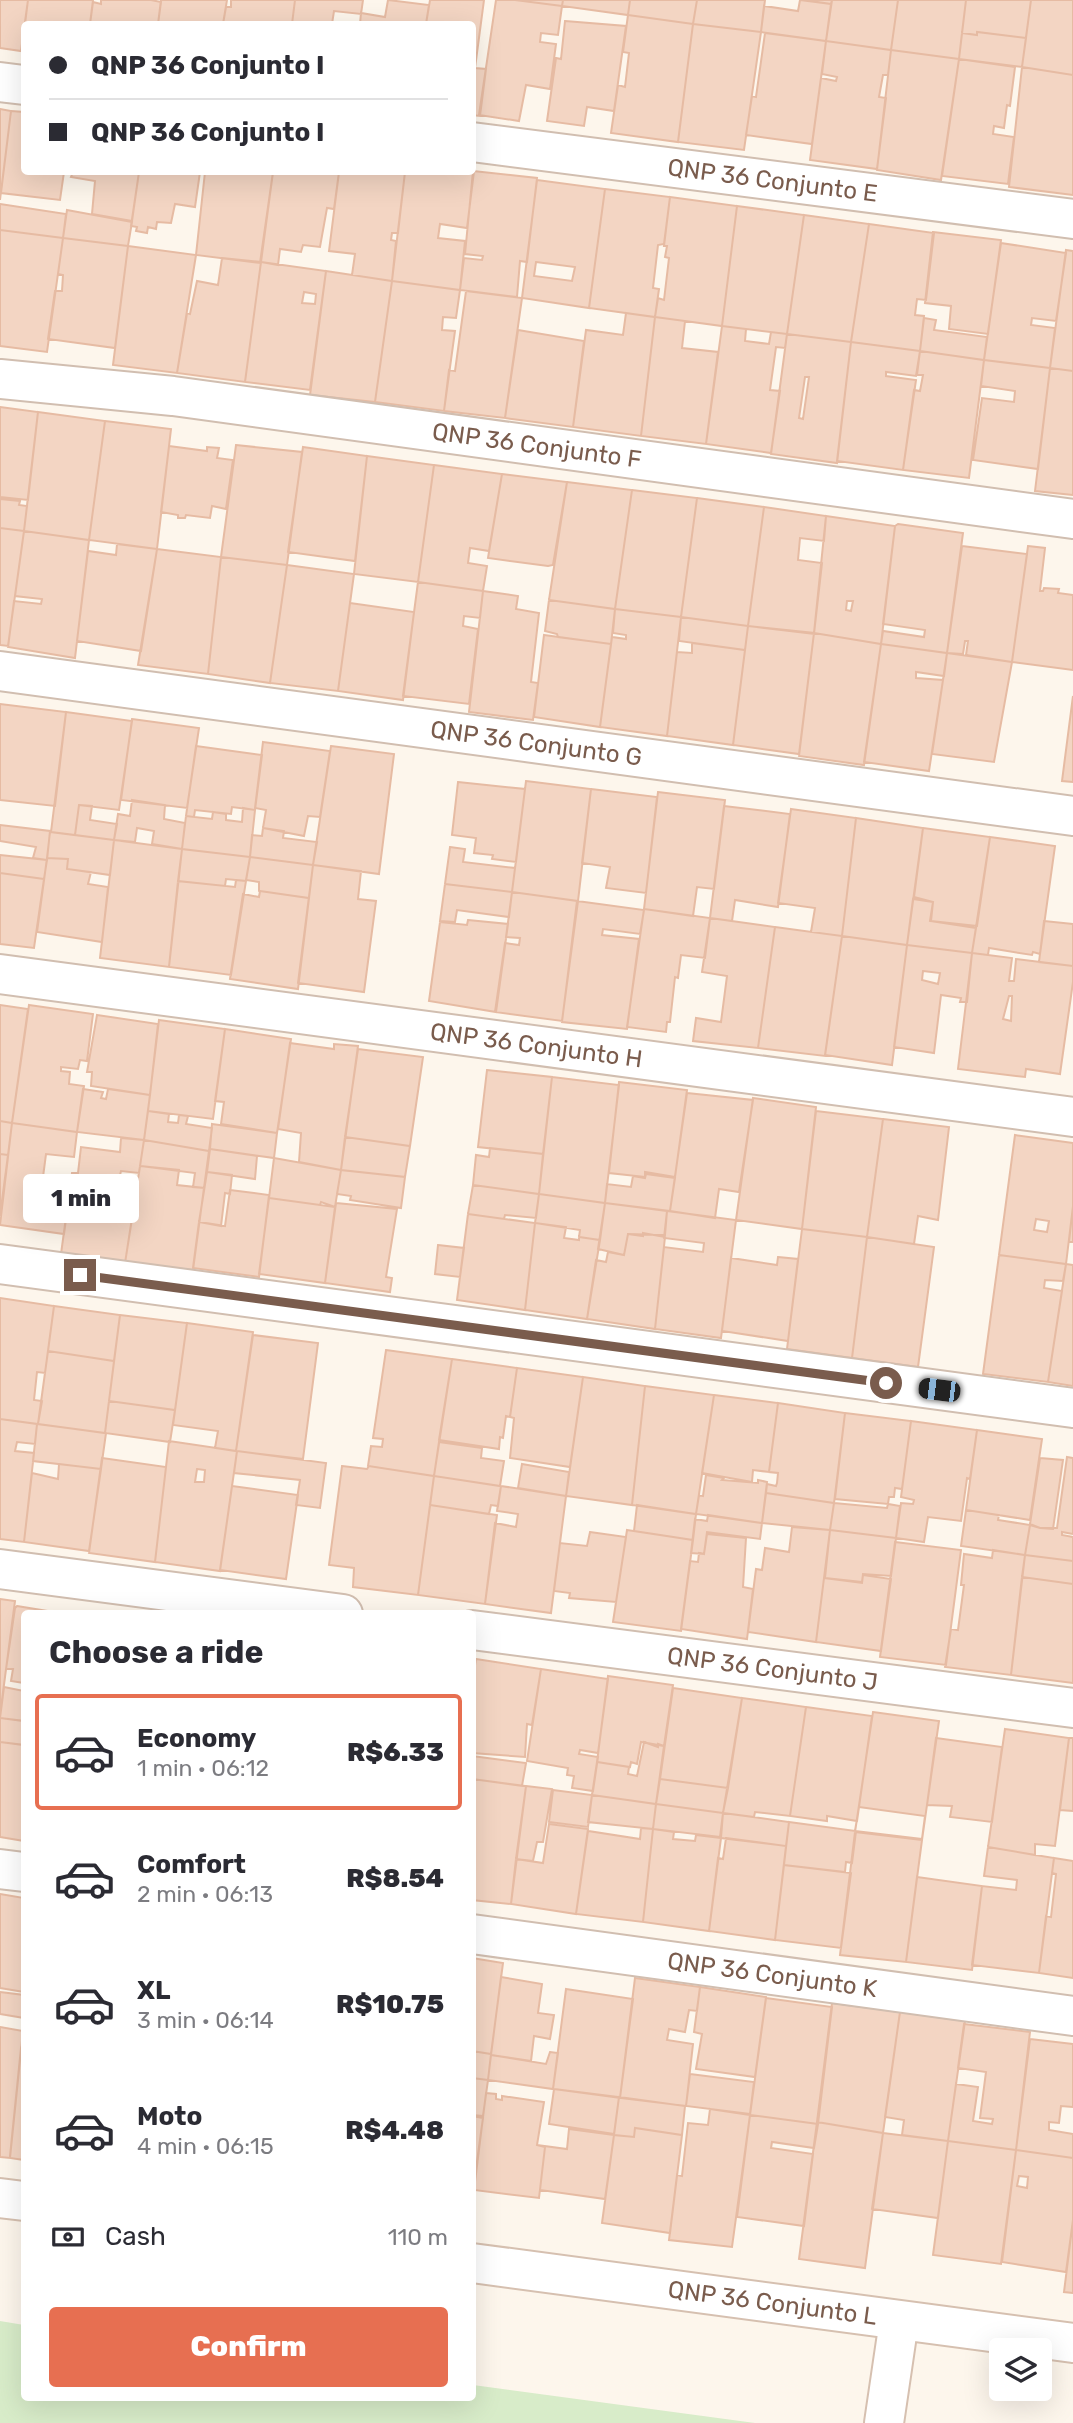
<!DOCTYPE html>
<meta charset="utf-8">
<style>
:root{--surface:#fff;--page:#f2f2f3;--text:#2b2b33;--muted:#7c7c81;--line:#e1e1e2;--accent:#e76f51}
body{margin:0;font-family:Rubik,sans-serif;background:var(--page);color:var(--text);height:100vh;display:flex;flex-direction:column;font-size:26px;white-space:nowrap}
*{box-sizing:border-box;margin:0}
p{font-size:23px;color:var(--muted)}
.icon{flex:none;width:38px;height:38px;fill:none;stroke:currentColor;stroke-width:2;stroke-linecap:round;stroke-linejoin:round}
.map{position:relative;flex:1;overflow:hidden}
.panel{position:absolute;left:21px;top:1610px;width:455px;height:791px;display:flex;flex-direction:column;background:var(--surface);border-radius:7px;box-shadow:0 7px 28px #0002}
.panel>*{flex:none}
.guide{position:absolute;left:21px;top:21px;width:455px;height:154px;border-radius:7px;box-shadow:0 7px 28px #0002;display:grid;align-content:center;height:154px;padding:0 28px;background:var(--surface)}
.buttons{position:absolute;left:989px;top:2338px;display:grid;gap:14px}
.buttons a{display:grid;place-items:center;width:63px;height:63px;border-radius:7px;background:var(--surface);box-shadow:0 7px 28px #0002;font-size:35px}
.end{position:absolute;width:32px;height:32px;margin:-16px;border:9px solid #7a5c4d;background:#fff;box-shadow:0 0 0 4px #fff}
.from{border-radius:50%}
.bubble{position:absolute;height:49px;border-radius:7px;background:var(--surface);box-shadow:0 7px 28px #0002;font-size:23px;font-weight:800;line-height:49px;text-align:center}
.car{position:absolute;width:21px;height:42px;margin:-21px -10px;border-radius:9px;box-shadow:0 0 5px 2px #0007;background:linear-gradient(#222 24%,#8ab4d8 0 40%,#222 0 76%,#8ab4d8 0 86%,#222 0)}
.guide b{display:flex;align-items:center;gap:24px;height:66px;font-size:26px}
.guide b+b{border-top:2px solid var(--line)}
.guide i{width:18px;height:18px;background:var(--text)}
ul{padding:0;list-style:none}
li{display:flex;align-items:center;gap:21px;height:116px;margin:0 14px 10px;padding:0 14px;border:4px solid transparent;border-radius:7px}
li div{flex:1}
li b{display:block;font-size:26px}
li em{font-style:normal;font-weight:800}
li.on{border-color:var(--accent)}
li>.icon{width:63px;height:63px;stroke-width:1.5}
h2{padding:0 28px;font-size:32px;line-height:84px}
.pay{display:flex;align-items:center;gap:18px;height:77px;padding:0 28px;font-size:26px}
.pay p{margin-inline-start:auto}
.primary-button{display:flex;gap:14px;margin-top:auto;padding:14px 28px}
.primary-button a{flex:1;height:80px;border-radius:7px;background:var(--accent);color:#fff;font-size:28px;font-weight:800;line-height:80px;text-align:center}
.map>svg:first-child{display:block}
</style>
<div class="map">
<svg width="1073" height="2423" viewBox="0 0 1073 2423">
<rect width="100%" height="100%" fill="#fdf6ec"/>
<!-- green -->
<path fill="#d8ecc9" d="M0 2321 24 2325V2398H472L473 2385 755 2423H0Z"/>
<!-- building -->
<path fill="#f3d5c3" stroke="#e6bba3" stroke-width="2" fill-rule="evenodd" d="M0 0H28L21 51 0 48Z
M28 0H93L90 24H25Z
M101 0H151L161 2 158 24H90L93 2 101 4Z
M161 0H227L223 24H158Z
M231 0H295L292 24H223L226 7H231Z
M295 0H363L361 14 334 11 332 24H292Z
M388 0 429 5 426 24H360L361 13 385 17Z
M430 0H484L475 68 486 69 480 116 472 115V24H426Z
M496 0H515L562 6 558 35 541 33 540 42 556 44 550 89 526 85 519 121 479 115Z
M515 0H563L562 6Z
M563 0H630L628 15 562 6Z
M630 0H697L693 24 628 15Z
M697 0H765L761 32 693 24Z
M800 0 831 4 826 41 761 32 764 6 798 11Z
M804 0H832L831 4Z
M832 0H898L891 50 826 41Z
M898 0H966L959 59 891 50Z
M966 0H1031L1026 38 977 32V35L962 33Z
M1031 0H1073V75L1022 67Z
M628 15 693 24 678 142 611 133 618 85 625 87 629 53 623 52Z
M565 21 626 26 614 111 587 107 584 126 547 121 556 58 561 59Z
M693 24 761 32 744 150 678 142Z
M977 32 1026 38 1022 67 959 59 962 33 977 35Z
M765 33 826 41 812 144 746 135 752 96 756 97Z
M826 41 891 50 888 75H883L879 97 886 98 877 169 810 160 821 78 836 81 837 77 822 74Z
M891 50 959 59 941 180 877 170Z
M959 59 1015 67 1010 106 1007 105 1004 128 994 126 993 134 1014 137 1008 184 942 176Z
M1022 67 1073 75V195L1009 187Z
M0 109 11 111 0 200Z
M11 111 24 112V172H64L60 200 1 193Z
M472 169 474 171 467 228 440 224 438 238 465 241 460 290 392 281 405 172H472Z
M473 171 537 178 527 262 520 261 517 297 460 290 464 258 482 260 483 256 465 254Z
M73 172H139L132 221 92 214 95 181 71 177Z
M139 172H200L195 207 175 204 171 223 157 222 156 229 148 227 147 233 136 231 137 227 131 226Z
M205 172H273L260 263 196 255Z
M273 172H339L334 209 327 208 320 247 303 245 301 252 280 249 278 265 261 262Z
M339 172H405L398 233H392L391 240 396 241 392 281 352 275 355 254 329 251Z
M537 180 605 189 589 308 522 298ZM536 262 575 267 572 281 534 276Z
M605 189 670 197 664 244 658 245 653 288 659 289 655 317 589 308Z
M670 197 737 206 722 326 655 317 658 298 664 300 669 258 665 257 667 246H664Z
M0 204 66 214 63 238 0 230Z
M737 206 804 215 787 334 722 326Z
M67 210 132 222 128 246 63 238Z
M804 215 869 224 851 342 787 334Z
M869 224 934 233 926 300 917 299 915 315 924 316 920 351 851 342Z
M0 230 63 238 47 352 0 346Z
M933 232 1001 240 988 334 949 329 951 306 925 303Z
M63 238 128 246 115 348 48 339 55 291H62L63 275 58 274Z
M1001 243 1066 253 1056 321 1032 318 1031 325 1055 328 1050 368 984 360Z
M128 246 196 255 177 373 113 365Z
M1066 250 1073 251V371L1050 368Z
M222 258 261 262 245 382 177 373 187 313 190 314 197 281 218 285Z
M261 262 326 271 310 390 245 382ZM304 292 316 294 315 304 302 303Z
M326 271 392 281 375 402 310 395Z
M392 281 460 290 456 318 443 317 442 330 455 331 444 411 375 402Z
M466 291 522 298 505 418 444 411 449 370 455 371Z
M626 313 655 317 641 436 573 427 586 330 623 335Z
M655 317 685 321 682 348 718 352 706 444 641 436Z
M924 318 936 320 934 330 987 337 984 360 920 351Z
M722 326 746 329 745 341 769 344 771 332 787 334 785 348 776 347 770 390 780 391 771 453 706 444Z
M518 330 584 341 573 427 505 418Z
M787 334 851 342 837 463 771 454ZM805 377H809L803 419 799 418Z
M851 342 920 351 916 376 886 372V376L916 380 903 470 837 461Z
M920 351 984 360 969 478 903 470 914 390 920 391 923 375H917Z
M984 360 1050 368 1038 469 973 460 982 398 1014 402 1015 391 981 386Z
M1050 368 1073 371V495L1035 491Z
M0 407 38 412 28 500 0 497Z
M38 412 105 421 89 540 24 531Z
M105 421 171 429 157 549 89 540Z
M236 445 302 452 287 565 221 557Z
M169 446 207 451V447L219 448 217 458 233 460 226 509 212 506 210 518 186 515 185 518H178V515L161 512Z
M303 447 367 456 355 561 288 552Z
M367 456 434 465 418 582 354 574Z
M434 465 502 474 489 551 470 548 468 563 487 566 483 591 418 582Z
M502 474 567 482 553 565 548 566 488 558Z
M567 482 632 490 615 609 549 600Z
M632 490 697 498 681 617 615 609Z
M697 498 764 507 748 626 681 617Z
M0 499 20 501 19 505 27 506 24 531 0 528Z
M764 507 826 516 824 541 800 538 798 560 822 563 814 634 748 626Z
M826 516 895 526 881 644 814 633ZM847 601H853L851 611 846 610Z
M898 524 963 533 947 653 881 644 883 631 924 637 925 630 883 624 895 526Z
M0 528 24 531 8 646 0 645Z
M24 531 89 540 75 658 8 647 14 601 41 604 42 599 15 596Z
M117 544 157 549 141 651 77 641 88 551 116 555Z
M962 546 1027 554 1012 662 966 655 968 641H965L963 654 947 653Z
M1028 546 1045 548 1040 591H1043L1044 588 1059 589 1058 593 1073 595V670L1012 662Z
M157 549 221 557 208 674 138 665Z
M221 557 287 565 270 683 208 674Z
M287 565 354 574 338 691 270 683Z
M418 582 483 591 480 618 464 616 463 626 478 629 469 704 403 696Z
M483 591 518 596 516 609 539 613 531 682 538 683 533 720 469 712Z
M549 600 615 609 611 644 558 637 557 634 545 631Z
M350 603 414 612 403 700 338 691Z
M615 609 681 617 667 736 600 727 612 637 626 639V635L613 633Z
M681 617 748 626 745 650 679 641Z
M748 626 814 633 799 754 733 745Z
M814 633 881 644 864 765 799 756Z
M544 635 611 644 600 727 534 717Z
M692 643 745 650 733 745 667 736 677 652 692 653Z
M881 644 947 653 944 676 916 672V678L943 680 929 771 864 762Z
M947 653 1012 662 994 762 932 754Z
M1073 696V782L1062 781Z
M0 704 66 712 55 806 0 800Z
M66 712 132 721 119 810 79 805 75 835 51 832Z
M132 719 199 728 187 808 121 800Z
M263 742 330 751 320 817 308 816 304 836 263 828 266 810 255 808Z
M196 746 262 755 255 810 232 807 231 814 195 810 194 817 186 816Z
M331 746 394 754 379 874 313 865Z
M526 781 591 789 578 901 512 892Z
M458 782 525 789 516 862 492 859 493 855 474 853 476 838 452 835Z
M591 789 657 797 646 893 606 888 610 867 582 863Z
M658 792 725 800 714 889 697 887 693 916 644 909Z
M132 800 165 805 164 819 185 823 182 849 152 844 154 831 137 828 135 842 114 840 118 814 130 816Z
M79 805 92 806 90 820 117 824 114 840 75 835Z
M724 806 790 814 778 907 735 900 732 921 710 918Z
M243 808 255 810 250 857 182 849 186 816 212 819 213 812 226 814V820L242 822Z
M791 809 856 818 842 936 811 932 815 908 778 903Z
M856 818 923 828 907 945 842 936Z
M0 825 50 831 47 860 33 858 36 847 0 841Z
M263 828 284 831 283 838 317 842 313 865 250 857 252 835 262 836Z
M923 828 990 837 977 926 931 921 933 902 914 897Z
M50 832 114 840 110 875 67 869 68 859 47 858Z
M990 837 1055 846 1040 954 1033 952 1032 955 989 948 988 955 972 953Z
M114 840 182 849 169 967 100 958Z
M450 847 465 849 463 862 515 868 512 892 445 884Z
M182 849 250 857 246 881 226 879 225 886 178 881Z
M0 855 47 860 44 879 0 873Z
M250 857 313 865 309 898 259 891V882L246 880Z
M47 858 68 859 67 869 91 872 88 884 108 887 102 942 37 932Z
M313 865 361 871 358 899 376 901 364 992 298 983Z
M0 873 44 879 34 948 0 944Z
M236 880 246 881 231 975 169 967 178 881 235 887Z
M445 884 512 892 509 917 457 910 455 922 440 921Z
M260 891 309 898 298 989 230 979 243 894 259 897Z
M512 892 578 901 562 1021 495 1012 505 943 519 945 520 938 506 937Z
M913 899 933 902 930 921 976 928 972 953 907 945Z
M577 901 644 910 640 934 603 929 602 935 639 939 627 1029 562 1022Z
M644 909 710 918 705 958 681 955 678 978 675 977 670 1022H667L666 1032 627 1027Z
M710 918 775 927 758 1048 693 1041 696 1018 721 1022 727 976 702 972Z
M468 920 508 924 496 1012 429 1001 440 922 467 925Z
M1044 921 1073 924V966L1039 962Z
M775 927 842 936 825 1056 758 1048Z
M842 936 907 945 892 1065 825 1055Z
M907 945 972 953 967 1002H960L961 998 941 995 934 1053 894 1047ZM923 971 940 973 938 984 922 980Z
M972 953 1012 958 1009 981H1014L1016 959 1073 966V982L1060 1074 1026 1069 1025 1077 958 1069ZM1009 996H1012L1011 1021 1003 1019Z
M0 1005 28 1009 12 1123 0 1121Z
M29 1005 93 1014 87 1061 80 1060 78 1069 61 1067V1071L70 1072 69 1084 84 1086 77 1132 12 1123Z
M97 1015 158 1024 150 1095 91 1086 92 1072H87Z
M159 1020 225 1029 213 1119 148 1111Z
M225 1029 291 1039 277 1133 221 1124 224 1102 215 1101Z
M290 1043 334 1049V1044L358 1046 341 1170 299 1162 301 1133 278 1129Z
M358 1049 423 1057 410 1146 345 1137Z
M487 1070 552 1077 543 1154 478 1147Z
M552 1077 619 1085 605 1203 539 1194Z
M619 1082 687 1090 675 1177 645 1172V1177L609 1173Z
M83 1089 103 1092 101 1098 106 1099 108 1089 150 1095 144 1140 77 1132Z
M687 1093 753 1100 739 1192 719 1189 715 1218 670 1211Z
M753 1098 816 1107 802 1229 736 1220Z
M148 1111 169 1114 168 1122 178 1123 179 1115 188 1116 186 1124 212 1128 209 1151 144 1140Z
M816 1111 883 1119 867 1237 802 1229Z
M883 1119 949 1127 938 1220 918 1216 914 1244 867 1237Z
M0 1121 12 1123 8 1155 0 1154Z
M12 1123 77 1132 74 1157 46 1154 43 1177 71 1181 64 1234 0 1225Z
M212 1124 277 1133 274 1158 210 1149Z
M1015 1135 1073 1143V1206L1066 1264 999 1255ZM1036 1219 1049 1221 1047 1232 1034 1230Z
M345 1137 410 1146 405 1177 341 1170Z
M121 1138 144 1140 139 1173 121 1171 119 1179 138 1181 125 1263 61 1254 72 1173H78L81 1147 120 1152Z
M144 1140 209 1151 204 1188 193 1187 195 1173 140 1166Z
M490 1148 543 1154 539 1194 473 1185 476 1155 489 1157Z
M210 1149 257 1156 255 1179 207 1172Z
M0 1154 8 1155 0 1216Z
M274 1158 341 1170 335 1207 321 1202 320 1205 269 1198Z
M140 1166 179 1170 177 1185 204 1188 193 1270 125 1263Z
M341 1170 405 1177 401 1208 350 1200 351 1196 337 1194Z
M207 1172 232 1175 230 1194 225 1193 221 1226 199 1222Z
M646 1174 675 1178 670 1211 605 1203 607 1184 631 1187 633 1176 645 1178Z
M473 1185 539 1194 536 1218 505 1215 504 1219 468 1214Z
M230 1190 269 1195 259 1277 193 1268 199 1222 225 1226Z
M539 1194 605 1203 600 1240 579 1237 580 1230 535 1223Z
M269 1198 335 1207 325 1283 259 1274Z
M336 1203 397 1209 386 1277 392 1278 390 1292 325 1283Z
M605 1203 667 1211 665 1235 628 1234 624 1255 598 1249Z
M1073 1206V1242H1069Z
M667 1211 736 1220 721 1338 655 1329 664 1247 703 1252 704 1243 664 1238Z
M468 1214 535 1223 525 1310 457 1300Z
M535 1223 566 1227 564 1238 579 1240V1237L600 1240 587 1319 525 1310Z
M802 1229 867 1237 852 1358 787 1349Z
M643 1233 665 1237 655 1329 587 1319 596 1260 606 1262 608 1252 624 1255 628 1234 643 1236Z
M867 1237 934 1247 918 1367 852 1358Z
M438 1245 464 1248 460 1277 435 1274Z
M999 1255 1066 1264 1063 1281 1045 1280 1044 1288 1062 1291 1048 1382 983 1374Z
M778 1257 798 1259 788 1341 722 1331 731 1258 777 1265Z
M1066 1264 1073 1265V1386L1048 1382Z
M0 1298 54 1306 45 1373 37 1372 34 1400 42 1401 38 1424 0 1419Z
M54 1306 120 1315 114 1361 48 1351Z
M120 1315 187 1323 175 1410 109 1401Z
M187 1323 253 1332 236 1451 215 1448 218 1431 173 1425Z
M253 1335 318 1343 303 1459 236 1451Z
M386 1350 452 1359 434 1476 368 1466 371 1446 382 1447 383 1439 373 1438Z
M48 1351 114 1361 105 1433 38 1424Z
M452 1359 517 1368 510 1417 506 1416 503 1438 500 1437 499 1449 439 1440Z
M517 1368 583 1377 570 1467 510 1458 514 1418 510 1417Z
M583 1377 645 1386 632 1505 566 1496Z
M645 1386 714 1395 696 1514 632 1505Z
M714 1395 778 1403 769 1472 753 1470 752 1482 702 1473Z
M109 1401 175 1410 170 1442 105 1433Z
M778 1403 845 1413 834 1503 766 1493 767 1484 776 1486 777 1483 778 1473 769 1472Z
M845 1413 911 1421 902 1489 895 1488 894 1497H889L888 1504 835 1499Z
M0 1419 37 1424 35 1444 17 1442 15 1451 34 1453 24 1542 0 1539Z
M911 1421 977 1430 970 1479 967 1478 961 1521 928 1517 924 1542 896 1538 901 1503 913 1504 914 1500 901 1497Z
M37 1424 106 1433 101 1469 33 1461Z
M977 1430 1042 1439 1030 1520 966 1510Z
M169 1441 237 1451 220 1571 155 1562ZM197 1469 205 1470 204 1482H195Z
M439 1442 482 1448 481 1458 504 1461 500 1486 434 1476Z
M237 1451 326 1463 320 1508 296 1505 300 1480 234 1473Z
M1067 1457 1073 1458V1534L1062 1532V1535L1073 1537V1561L1025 1555 1030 1525 1040 1528H1057Z
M102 1458 166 1467 155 1562 89 1553Z
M1040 1458 1063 1460 1053 1529 1040 1528 1030 1524Z
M59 1464 101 1469 89 1551 24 1542 32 1473 58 1479Z
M522 1464 569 1472 566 1496 518 1488Z
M342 1466 367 1469 369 1466 434 1476 418 1595 353 1587 354 1568 329 1565Z
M706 1475 724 1478 722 1480 758 1483V1480L767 1482 762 1523 696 1514 699 1495 703 1496Z
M434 1476 501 1486 498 1506 491 1505 489 1514 430 1505Z
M232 1486 298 1495 286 1579 220 1570Z
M501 1486 566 1496 551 1613 485 1604 495 1523 516 1527 518 1514 497 1511Z
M766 1493 834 1503 830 1530 762 1523Z
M834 1503 887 1508 888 1504 900 1506 896 1538 830 1530Z
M430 1505 497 1515 485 1604 418 1595Z
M637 1505 696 1514 693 1540 634 1531Z
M966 1510 999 1515 998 1520 1030 1525 1025 1555 961 1546Z
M708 1515 762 1523 760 1539 707 1532 704 1554 691 1553 695 1519 707 1521Z
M792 1527 830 1530 816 1642 748 1632 756 1569 762 1570 765 1548 789 1552Z
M627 1530 693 1540 681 1631 613 1622Z
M830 1530 896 1538 891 1576 863 1574 862 1582 825 1578Z
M590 1532 626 1537 616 1602 569 1598 570 1593 554 1591 560 1543 587 1546Z
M707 1534 746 1538 743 1587 753 1589 747 1639 681 1629 690 1561 698 1562 699 1553 704 1554Z
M895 1542 961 1550 946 1665 880 1657Z
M993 1550 1025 1555 1011 1675 945 1667 951 1629 958 1630 964 1585H961L964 1554 992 1558Z
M1025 1555 1073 1561V1584L1022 1577Z
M863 1575 891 1579 881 1651 816 1642 824 1578 862 1583Z
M1022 1577 1073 1584V1683L1011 1675Z
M0 1599 15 1601 0 1715Z
M17 1606 66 1614H24V1683L11 1681 13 1669H6L15 1608Z
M476 1659 541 1669 532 1725 527 1724 525 1757 472 1753V1684Z
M541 1669 608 1679 598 1753 580 1750 579 1754 598 1757 593 1791 572 1788 574 1776 567 1775 568 1768 527 1761Z
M608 1676 673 1685 664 1746 641 1742 637 1764 631 1762 630 1767 597 1762Z
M4 1687 24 1691V1721L0 1718Z
M673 1688 742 1698 728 1788 660 1779Z
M742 1698 806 1707 790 1816 755 1812 754 1817 723 1813Z
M806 1707 872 1716 857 1821 827 1816V1821L790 1816Z
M873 1712 939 1721 922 1840 855 1832Z
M0 1718 24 1721V1745L0 1742Z
M1005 1729 1069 1738 1055 1846 1035 1844V1855L988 1847Z
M936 1738 1002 1747 992 1822 950 1817 952 1806 927 1805Z
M1069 1738H1073V1811L1060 1810Z
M0 1742 24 1745V1841L0 1837Z
M644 1742 658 1747V1744L664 1746 656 1804 592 1795 597 1762 629 1767 628 1774 637 1776Z
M472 1756 526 1763 522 1786 472 1779Z
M472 1779 526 1786 511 1904 472 1900Z
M660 1779 728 1788 723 1813 656 1804Z
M526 1786 552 1789 543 1842H537L533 1861 516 1859Z
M553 1790 592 1795 588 1827 549 1822Z
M592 1795 656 1804 653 1829 588 1822Z
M656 1804 723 1813 720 1837 653 1829Z
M859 1807 925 1816 922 1839 855 1831Z
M723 1813 789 1822 786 1846 721 1838Z
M789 1822 856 1831 852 1863 846 1862 845 1872 784 1865Z
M549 1824 588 1829 576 1914 511 1904 516 1859 543 1863Z
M641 1828 653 1829 643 1922 576 1914 588 1831 640 1839Z
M653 1829 674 1832 673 1839 695 1841 696 1835 721 1838 709 1931 643 1922Z
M855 1832 922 1840 906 1962 840 1955Z
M726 1838 786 1846 775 1940 709 1931 718 1858 723 1859Z
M988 1847 1054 1858 1039 1973 972 1965 982 1886 1016 1890 1017 1880 984 1876Z
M1054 1858 1073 1861V1978L1039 1973 1046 1916 1051 1917 1056 1874 1052 1873Z
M784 1865 851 1873 841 1948 775 1940Z
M917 1877 982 1886 972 1970 906 1962Z
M0 1894 24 1898V1992L0 1988Z
M472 1958 503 1963 491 2054 472 2051Z
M501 1977 542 1984 538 2013 554 2015 550 2039 534 2036 531 2061 491 2055Z
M635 1978 700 1987 697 2011 689 2010 685 2032 669 2029 667 2040 693 2044 686 2106 620 2098Z
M700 1987 766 1997 755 2077 696 2069 702 2034 694 2032Z
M566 1989 633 1999 620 2098 553 2089Z
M0 1992 24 1995V2018L0 2014Z
M766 1998 832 2007 818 2124 750 2115Z
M832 2003 900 2012 883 2133 817 2122Z
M900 2012 965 2021 948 2141 902 2135 904 2120 885 2117Z
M964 2024 1030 2032 1016 2150 948 2141 956 2084 978 2087 973 2121 992 2124 993 2119 980 2118 986 2072 958 2068Z
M0 2027 23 2031 10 2158 0 2157Z
M1030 2039 1073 2044V2107L1061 2106 1059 2123 1049 2122V2130L1073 2134V2158L1016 2150Z
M21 2048 24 2049V2160L10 2158V2156Z
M472 2051 491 2054 488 2080 472 2078Z
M550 2052 558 2053 553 2089 488 2080 491 2055 546 2064Z
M690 2074 754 2082 750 2114 686 2106Z
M472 2078 488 2080 483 2116 472 2115Z
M554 2089 619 2097 614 2134 549 2124Z
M486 2093 496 2094V2099L502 2100V2096L544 2102 537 2145 545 2147 539 2198 474 2190Z
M619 2097 685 2106 682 2135 635 2128 634 2137 614 2135Z
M710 2109 750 2115 732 2247 669 2240 677 2175 682 2176 688 2123 708 2125Z
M750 2115 818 2124 814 2148 772 2142 771 2148 813 2154 804 2226 737 2217Z
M472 2116 483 2118 472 2198Z
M817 2122 883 2133 865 2268 799 2259Z
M635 2128 682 2135 670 2233 602 2223 614 2135 634 2137Z
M569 2129 614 2135 605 2199 540 2190 545 2147 537 2145 567 2149Z
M883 2133 948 2141 938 2218 872 2209Z
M948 2141 1016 2150 1001 2264 933 2255Z
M1016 2150 1073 2158V2220L1066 2272 1002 2262ZM1019 2176 1028 2177 1027 2188 1017 2186Z
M1073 2220V2293L1064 2292Z"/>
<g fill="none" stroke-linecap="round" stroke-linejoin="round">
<!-- street casing -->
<g stroke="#d1beb0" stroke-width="42">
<g id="street">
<path d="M0 82 24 85"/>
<path id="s1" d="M472 142 1073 219"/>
<path id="s2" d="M0 379 173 396 1073 519"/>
<path id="s3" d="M0 671 1073 816"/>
<path id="s4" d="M0 974 1073 1117"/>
<path d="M0 1264 1073 1408"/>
<path d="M0 1569 343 1614"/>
<path id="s5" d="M472 1630 1073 1708"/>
<path d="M0 1869 24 1872"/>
<path id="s6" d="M472 1934 1073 2016"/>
</g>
</g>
<!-- secondary casing -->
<g stroke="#d6c0b0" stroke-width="42">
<g id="secondary">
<path d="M0 2198 24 2201"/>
<path id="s7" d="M472 2263 1073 2343"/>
<path d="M884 2423 899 2321"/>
</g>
</g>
<!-- street -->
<use href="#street" stroke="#fff" stroke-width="38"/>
<!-- secondary -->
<use href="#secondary" stroke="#fff" stroke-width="38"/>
</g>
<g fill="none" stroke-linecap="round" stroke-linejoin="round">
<!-- route -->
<path stroke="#7a5c4d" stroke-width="9" d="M80 1275 886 1383"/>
</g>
<g text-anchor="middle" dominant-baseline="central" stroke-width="6" stroke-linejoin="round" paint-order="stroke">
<!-- street labels -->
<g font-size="24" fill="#7a5c4d" stroke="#fffaf3">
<text stroke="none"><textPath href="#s1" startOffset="303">QNP 36 Conjunto E</textPath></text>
<text stroke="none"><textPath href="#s2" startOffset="541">QNP 36 Conjunto F</textPath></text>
<text stroke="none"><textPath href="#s3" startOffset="541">QNP 36 Conjunto G</textPath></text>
<text stroke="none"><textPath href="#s4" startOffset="541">QNP 36 Conjunto H</textPath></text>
<text stroke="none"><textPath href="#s5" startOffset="303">QNP 36 Conjunto J</textPath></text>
<text stroke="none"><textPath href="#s6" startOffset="303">QNP 36 Conjunto K</textPath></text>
<text stroke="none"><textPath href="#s7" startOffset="303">QNP 36 Conjunto L</textPath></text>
</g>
</g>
</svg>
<div class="buttons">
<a><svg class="icon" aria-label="layers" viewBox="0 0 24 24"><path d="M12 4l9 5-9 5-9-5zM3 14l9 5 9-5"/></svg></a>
</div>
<i class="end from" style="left:886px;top:1383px"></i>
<i class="end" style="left:80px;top:1275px"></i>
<div class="bubble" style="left:23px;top:1174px;width:116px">1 min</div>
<i class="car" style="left:939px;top:1390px;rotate:277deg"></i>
<div class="guide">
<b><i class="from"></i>QNP 36 Conjunto I</b>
<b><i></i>QNP 36 Conjunto I</b>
</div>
<section class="panel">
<h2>Choose a ride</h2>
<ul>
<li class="on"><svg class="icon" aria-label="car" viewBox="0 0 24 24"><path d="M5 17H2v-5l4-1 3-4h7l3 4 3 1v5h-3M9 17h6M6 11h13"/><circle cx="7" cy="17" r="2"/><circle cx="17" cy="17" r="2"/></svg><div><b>Economy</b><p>1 min · 06:12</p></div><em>R$6.33</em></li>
<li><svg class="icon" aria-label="car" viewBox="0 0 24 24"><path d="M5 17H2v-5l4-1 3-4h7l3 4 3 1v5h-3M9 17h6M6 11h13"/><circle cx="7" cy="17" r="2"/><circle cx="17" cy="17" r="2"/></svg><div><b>Comfort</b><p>2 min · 06:13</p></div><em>R$8.54</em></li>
<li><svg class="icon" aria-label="car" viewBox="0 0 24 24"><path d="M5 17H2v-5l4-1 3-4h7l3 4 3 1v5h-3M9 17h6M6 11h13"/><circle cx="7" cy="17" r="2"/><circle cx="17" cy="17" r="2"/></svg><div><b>XL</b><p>3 min · 06:14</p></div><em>R$10.75</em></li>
<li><svg class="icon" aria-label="car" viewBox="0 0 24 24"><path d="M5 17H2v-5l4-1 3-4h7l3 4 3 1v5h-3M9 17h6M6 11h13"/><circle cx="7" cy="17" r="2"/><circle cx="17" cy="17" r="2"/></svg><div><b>Moto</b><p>4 min · 06:15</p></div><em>R$4.48</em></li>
</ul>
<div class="pay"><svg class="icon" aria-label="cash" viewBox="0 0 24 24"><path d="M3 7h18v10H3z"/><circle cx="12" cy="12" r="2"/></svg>Cash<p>110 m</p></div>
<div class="primary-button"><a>Confirm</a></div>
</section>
</div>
